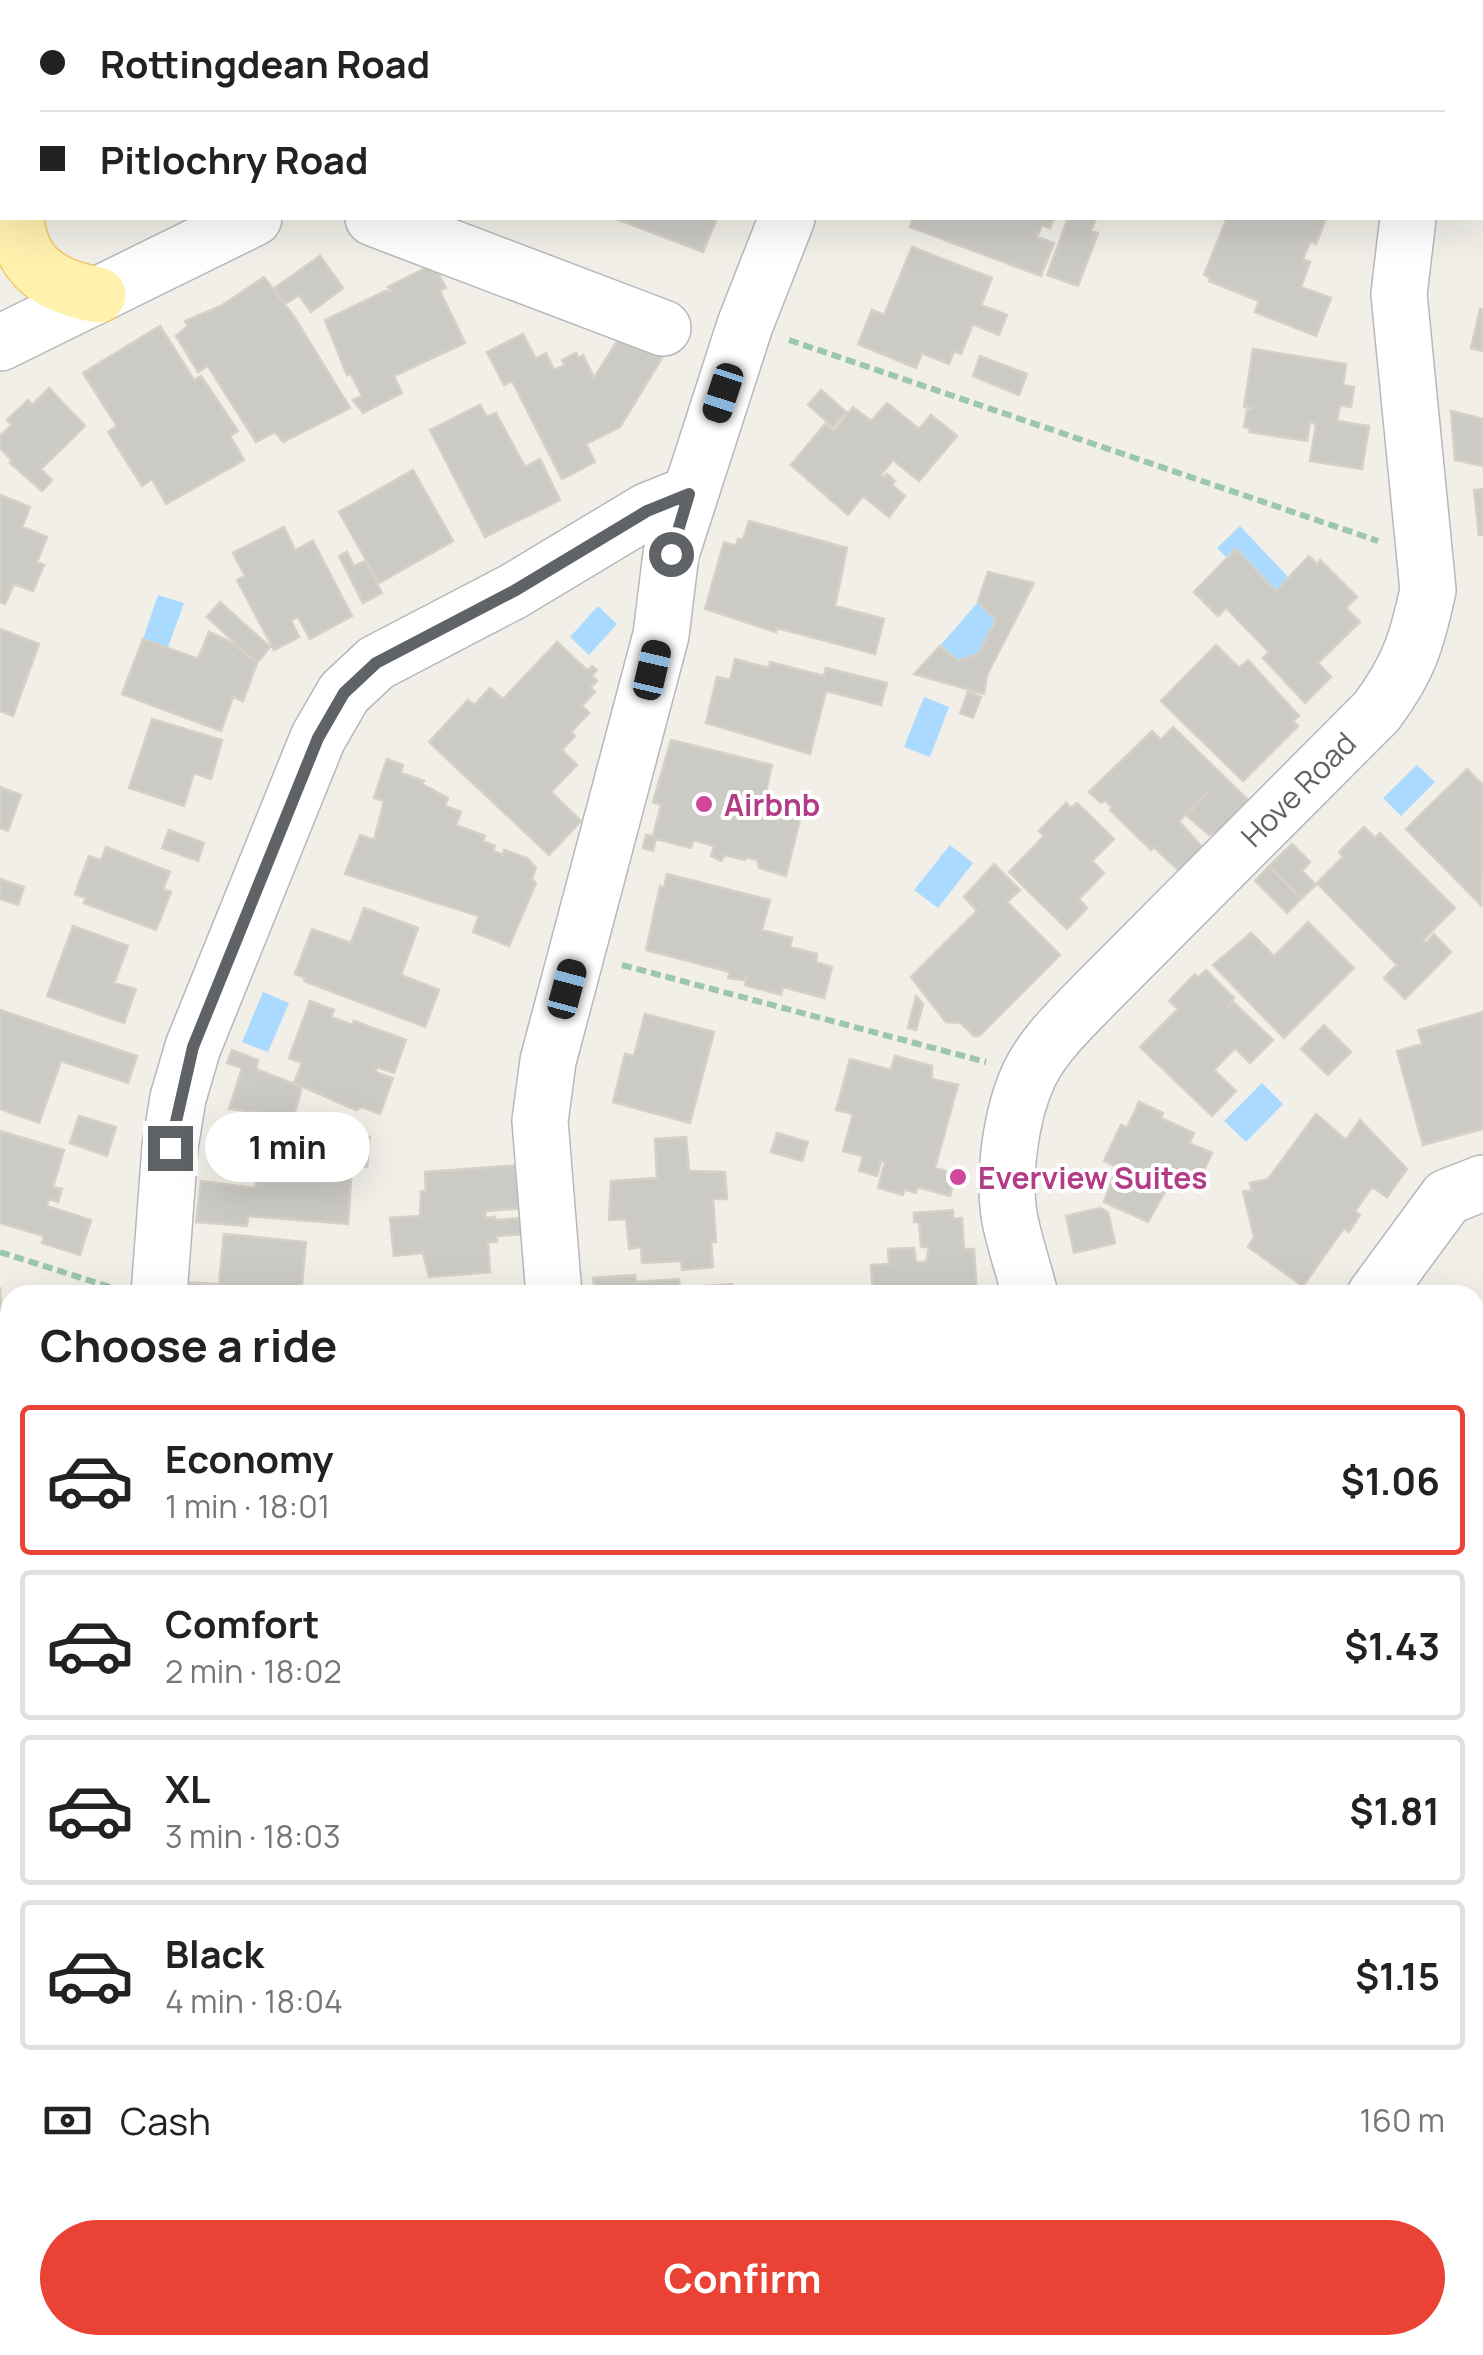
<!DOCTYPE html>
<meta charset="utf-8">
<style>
:root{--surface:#fff;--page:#f6f6f6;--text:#222;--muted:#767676;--line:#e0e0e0;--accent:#ea4335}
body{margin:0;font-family:Manrope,sans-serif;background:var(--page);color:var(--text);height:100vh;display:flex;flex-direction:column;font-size:38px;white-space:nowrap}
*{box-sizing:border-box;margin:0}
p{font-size:32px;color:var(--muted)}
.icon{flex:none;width:55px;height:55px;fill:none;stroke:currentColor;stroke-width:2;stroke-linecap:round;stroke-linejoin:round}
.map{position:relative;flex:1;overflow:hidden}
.panel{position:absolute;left:0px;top:1285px;width:1485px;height:1070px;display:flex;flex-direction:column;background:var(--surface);border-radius:30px 30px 0 0;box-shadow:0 10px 40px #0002}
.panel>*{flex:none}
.banner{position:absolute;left:0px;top:0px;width:1485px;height:220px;box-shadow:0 10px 40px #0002;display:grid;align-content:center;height:220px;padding:0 40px;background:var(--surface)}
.end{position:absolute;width:45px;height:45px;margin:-22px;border:12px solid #5f6368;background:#fff;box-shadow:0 0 0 5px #fff}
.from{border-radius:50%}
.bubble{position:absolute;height:70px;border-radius:35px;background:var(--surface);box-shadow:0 10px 40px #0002;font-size:32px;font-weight:700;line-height:70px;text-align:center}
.car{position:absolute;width:30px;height:60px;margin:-30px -15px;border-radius:12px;box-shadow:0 0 8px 2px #0007;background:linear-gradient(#222 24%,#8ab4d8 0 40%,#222 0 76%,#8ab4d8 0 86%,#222 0)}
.banner b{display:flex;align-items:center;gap:35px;height:95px;font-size:38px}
.banner b+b{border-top:2px solid var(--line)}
.banner i{width:25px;height:25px;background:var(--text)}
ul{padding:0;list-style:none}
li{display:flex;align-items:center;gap:30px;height:150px;margin:0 20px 15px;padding:0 20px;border:5px solid var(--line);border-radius:10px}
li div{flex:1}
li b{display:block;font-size:38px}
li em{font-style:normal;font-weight:700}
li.active{border-color:var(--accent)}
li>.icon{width:90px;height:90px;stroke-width:1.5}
h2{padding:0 40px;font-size:45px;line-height:120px}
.pay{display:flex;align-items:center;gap:25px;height:110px;padding:0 40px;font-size:38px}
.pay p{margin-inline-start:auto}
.action{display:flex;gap:20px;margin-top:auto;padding:20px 40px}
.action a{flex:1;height:115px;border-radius:60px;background:var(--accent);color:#fff;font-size:40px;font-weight:700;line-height:115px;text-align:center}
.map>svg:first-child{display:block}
</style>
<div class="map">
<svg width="1483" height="2355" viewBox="0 0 1483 2355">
<rect width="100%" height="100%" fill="#f1efe8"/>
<!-- water -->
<path fill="#aadaff" d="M1240 526 1289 578 1276 591 1237 549 1227 558 1217 548Z
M158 595 184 603 168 647 143 639Z
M978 602 996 620 978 654 958 661 940 646Z
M598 606 617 624 589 655 570 637Z
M924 697 949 707 930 757 904 747Z
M1417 765 1435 782 1401 816 1383 798Z
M950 845 973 863 938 908 914 890Z
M263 992 289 1003 268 1052 242 1042Z
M1262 1083 1283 1104 1246 1142 1224 1121Z"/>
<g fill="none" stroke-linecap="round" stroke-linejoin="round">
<!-- stream -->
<path stroke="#aadaff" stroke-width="12" d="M0 1982 10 1997
M256 2345 265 2355"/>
</g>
<!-- building -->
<path fill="#cccac5" stroke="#d6d1c6" stroke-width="2.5" d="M471 0H605L470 2Z
M1255 0H1394L1254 2Z
M614 218H717L703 252Z
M913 218H1054L1050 228 1042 225 1037 237 1054 243 1041 276 910 227Z
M1068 218H1096L1091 231 1098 233 1078 286 1047 275Z
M1227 218H1326L1316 244 1310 242 1303 259 1310 262 1301 287 1331 298 1316 336 1255 312 1259 301 1209 281 1210 278 1204 275Z
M912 247 992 278 981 305 1007 315 999 335 973 324 961 354 954 351 949 364 922 353 916 368 858 344 872 310 884 315Z
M320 256 343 288 311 312 299 295 285 304 273 289Z
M430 266 433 271 436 269 446 288 440 291 465 343 394 376 402 393 363 413 353 400 362 396 351 374 347 375 325 320 385 291 392 292 388 287Z
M264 277 295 318 350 408 283 442 275 432 256 442 208 366 198 372 176 336 188 326 185 321 221 306Z
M1480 309 1483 310V351L1471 348Z
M160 326 194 380 201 376 238 431 230 436 244 460 166 504 152 479 142 486 108 432 117 426 83 373Z
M624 330 668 348 620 427 586 444 595 462 562 479 512 381 504 385 487 352 523 334 536 359 546 353 554 370 565 365 562 360 576 353 579 358 583 355 594 378Z
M1253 349 1346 364 1343 385 1354 387 1351 407 1340 405 1337 421 1369 426 1362 469 1310 461 1316 424 1310 422 1307 441 1249 432 1250 428 1244 427 1247 410 1253 408 1244 407Z
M980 356 1027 374 1019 395 973 376Z
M49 388 85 426 41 469 52 480 42 491 10 463 12 461 0 448V436L12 425 7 420 28 400 32 405Z
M821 390 846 412 833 427 808 405Z
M887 403 919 429 931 415 957 436 919 481 893 460 881 475 884 478 887 474 895 481 892 485 905 496 889 517 863 496 848 515 791 465 825 424 834 431 853 407 871 421Z
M480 405 487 417 496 413 525 467 540 459 560 500 485 537 430 430Z
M1451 411 1483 419V466L1455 460Z
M413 470 453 541 379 583 339 512Z
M1483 489V535H1479L1474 490Z
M0 495 30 507 22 527 47 537 37 562 44 565 33 591 14 584 5 604 0 602Z
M749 521 847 548 835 606 884 619 875 654 777 628 776 632 705 609 724 542 736 546 738 539 743 540Z
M284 527 295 550 313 541 352 616 310 639 298 617 291 620 299 637 274 650 237 580 245 576 233 553Z
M1236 549 1276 591 1309 556 1317 564 1320 560 1357 597 1346 608 1360 622 1318 663 1331 677 1305 703 1263 658 1269 652 1226 608 1218 616 1194 592Z
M347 552 354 566 365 561 382 593 363 603 339 556Z
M988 572 1034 583 987 675 984 694 914 674 940 646 958 661 978 654 996 620 978 602Z
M220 602 270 647 257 663 207 617Z
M0 629 39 644 13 716 0 711Z
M209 632 229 641 257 663 243 701 233 697 221 731 122 694 143 639 198 659Z
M557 642 587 670 592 666 597 670 592 676 597 681 590 688 595 692 582 706 589 713 571 732 575 736 562 750 577 765 551 792 581 821 549 855 429 742 468 700 474 705 490 688 503 699Z
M1216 645 1239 668 1248 660 1299 716 1293 721 1298 726 1243 781 1161 701Z
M735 659 769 668 770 662 824 676 826 668 887 683 881 705 826 691 810 754 706 723 717 677 730 680Z
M968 692 981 697 973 718 960 713Z
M152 719 222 740 211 779 194 773 184 806 129 788Z
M1173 727 1250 802 1222 832 1209 835 1187 816 1210 790 1179 821 1202 847 1180 872 1154 847 1151 850 1110 810 1112 807 1105 800 1101 803 1089 792 1152 731 1161 740Z
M671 740 772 765 765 796 802 811 786 876 759 868 757 860 746 857 745 860 725 855 721 861 711 856 714 846 693 840 691 848 656 839 653 851 643 848 646 835 653 836 661 805 653 802Z
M387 759 403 765 401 773 424 781 422 784 448 798 445 806 461 812 456 825 485 836 483 841 495 846 493 851 503 855 504 850 527 858 536 868 532 879 536 883 509 946 473 932 479 916 345 874 360 835 374 840 384 801 374 798Z
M1467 769 1483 785 1481 905 1406 829Z
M0 787 21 795 8 831 0 828Z
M1066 803 1071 808 1077 803 1114 839 1092 861 1104 873 1079 899 1087 908 1067 929 1009 872 1044 836 1039 831Z
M1364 827 1375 838 1380 833 1455 908 1423 940 1426 943 1434 934 1451 952 1405 999 1384 978 1397 965 1317 883 1343 857 1339 852Z
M169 830 204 843 198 861 162 848Z
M1292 844 1310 862 1302 871 1316 885 1301 899 1269 866Z
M106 847 170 872 163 889 171 892 156 930 84 903 86 898 75 894 89 856 101 860Z
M994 864 1020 890 1007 902 1060 955 979 1036H974L961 1023 946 1022 911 977 977 911 964 897Z
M1269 866 1301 899 1287 913 1255 881Z
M667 874 770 900 762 930 792 938 790 947 817 954 816 962 832 967 824 998 783 987 781 995 745 985 747 977 743 980 728 978 730 972 646 950 660 886 664 888Z
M0 879 24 887 18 905 0 899Z
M364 908 418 928 401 975 439 990 425 1027 304 981 305 978 295 974 312 929 351 943Z
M1308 922 1354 968 1284 1038 1213 965 1251 933 1274 956Z
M73 926 128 946 114 983 136 989 124 1023 47 996Z
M1206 970 1234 998 1228 1007 1233 1002 1273 1040 1250 1063 1235 1048 1214 1070 1236 1091 1212 1116 1140 1047 1178 1009 1169 1001 1195 974 1198 978Z
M916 996 923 1004 916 1030 908 1028Z
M310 1001 334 1010 331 1017 353 1025 354 1021 406 1040 394 1073 377 1067 375 1072 393 1078 380 1114 362 1107 356 1110 294 1083 302 1063 289 1058Z
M0 1010 137 1056 128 1083 61 1061 39 1123 0 1109Z
M1483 1012V1129L1423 1145 1397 1051 1422 1044 1418 1030Z
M645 1014 714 1032 690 1123 613 1102 625 1054 634 1056Z
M1324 1025 1351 1052 1328 1075 1301 1049Z
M232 1050 258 1060 256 1069 302 1087 294 1116 229 1109 242 1068 227 1063Z
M895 1056 932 1066V1079L958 1085 935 1168 956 1174 950 1196 917 1187 916 1193 904 1189 903 1195 878 1188 885 1162 881 1161 877 1176 859 1171 863 1156 843 1151 853 1114 836 1110 850 1059 891 1070Z
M1139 1102 1163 1113 1161 1118 1194 1133 1189 1143 1212 1153 1197 1185 1175 1174 1148 1222 1104 1202 1117 1167 1104 1161 1121 1125 1127 1128Z
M1316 1114 1346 1140 1360 1120 1407 1169 1387 1197 1372 1187 1355 1211 1360 1215 1349 1232 1344 1228 1303 1286 1248 1247 1254 1237 1243 1191H1252L1250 1183 1268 1179Z
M79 1116 116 1127 107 1156 70 1143Z
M262 1129 370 1137 367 1167 352 1166 348 1224 248 1216 247 1226 196 1222 201 1181 254 1188 265 1166 275 1167V1160L261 1152Z
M0 1131 64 1150 53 1187 62 1189 58 1202 49 1199 47 1206 91 1220 80 1255 42 1243 44 1236 0 1223Z
M777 1133 808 1142 802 1161 771 1152Z
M686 1137 689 1171 725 1172 727 1199H713L716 1242H711L713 1267 682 1270 681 1261 642 1263 641 1247 629 1249 626 1219 609 1220 611 1181 657 1178 655 1139Z
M520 1165 523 1208 485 1211 486 1218 495 1217V1220L524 1218 525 1234 497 1236V1242H488L490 1272 429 1277 423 1253 394 1256 390 1218 420 1216 421 1191H426L425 1172Z
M1100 1208 1108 1212 1115 1243 1074 1253 1066 1216Z
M953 1210V1219L962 1218 964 1249H974L977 1295H873L871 1265 889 1264 888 1249 914 1248 916 1262H926L929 1247H921L919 1222H914V1213Z
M224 1234 306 1242 301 1295H184L185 1282 219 1284Z
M635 1275 636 1282 679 1279 680 1288 732 1284 734 1295H595L593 1278Z
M0 1287 1 1312 10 1313V1361L2 1363 0 1362Z
M1483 1384V1454L1475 1449V1392Z
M0 1393 10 1394V1472V1466H0Z
M1475 1503 1483 1508V1555L1475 1550Z
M0 1504 10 1505V1598L0 1597Z
M0 1625 10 1626 5 1676 10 1677V1801L0 1792Z"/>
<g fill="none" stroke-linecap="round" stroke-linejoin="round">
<!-- minor casing -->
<g stroke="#b5b8bc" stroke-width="58">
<path id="minor" d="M379 2 380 0
M869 2 870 0
M1480 2 1481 0
M373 218 663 328
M0 343 254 218
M159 1295 170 1147 178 1098 193 1047 318 738 344 693 376 663 514 591 647 511 689 494
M554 1295 540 1121 548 1061 661 635 671 554 745 325 787 218
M1030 1295C1024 1270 1015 1245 1010 1220 1002 1177 1011 1114 1029 1075 1044 1044 1070 1020 1093 996L1377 711C1409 668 1417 641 1428 590L1399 294 1408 218
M1375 1295 1447 1197 1483 1183
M1475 2001 1483 1969
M1475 2297 1483 2303"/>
</g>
<!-- major casing -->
<g stroke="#f2c960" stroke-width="58">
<path id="major" d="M95 2 96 0
M16 218C20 268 52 287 98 295"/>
</g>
<!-- path -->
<path stroke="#9cc7a9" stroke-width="6" stroke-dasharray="10 5" stroke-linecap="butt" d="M1482 89H1483
M789 340 1378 541
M622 965 986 1062
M0 1252 113 1288"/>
<!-- minor -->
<use href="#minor" stroke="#fff" stroke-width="55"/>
<!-- major -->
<use href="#major" stroke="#fff2af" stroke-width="55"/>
</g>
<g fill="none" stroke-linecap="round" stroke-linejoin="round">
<!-- route -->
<path stroke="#5f6368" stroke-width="12" d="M170 1148 193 1047 318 738 344 693 376 663 514 591 647 511 689 494 671 554"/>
</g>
<!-- markers -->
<g fill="#d1479c" stroke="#fff" stroke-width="4">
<circle cx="704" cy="804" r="10"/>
<circle cx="958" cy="1177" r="10"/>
</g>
<g text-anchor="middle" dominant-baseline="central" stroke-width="8" stroke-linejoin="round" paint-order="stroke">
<!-- street labels -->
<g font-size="30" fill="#5f6368" stroke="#fff">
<text transform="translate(1298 789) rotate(-45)">Hove Road</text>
</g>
<!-- hotel labels -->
<g font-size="30" font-weight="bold" fill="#b23c85" stroke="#fff" text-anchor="start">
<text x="724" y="804">Airbnb</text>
<text x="978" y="1177">Everview Suites</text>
</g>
</g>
</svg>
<i class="end from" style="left:671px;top:554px"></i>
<i class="end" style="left:170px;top:1148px"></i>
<div class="bubble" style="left:205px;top:1112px;width:165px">1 min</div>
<i class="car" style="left:723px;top:393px;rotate:198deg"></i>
<i class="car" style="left:652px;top:670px;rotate:13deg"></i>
<i class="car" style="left:567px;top:989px;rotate:15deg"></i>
<div class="banner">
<b><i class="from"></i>Rottingdean Road</b>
<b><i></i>Pitlochry Road</b>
</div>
<section class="panel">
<h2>Choose a ride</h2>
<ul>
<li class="active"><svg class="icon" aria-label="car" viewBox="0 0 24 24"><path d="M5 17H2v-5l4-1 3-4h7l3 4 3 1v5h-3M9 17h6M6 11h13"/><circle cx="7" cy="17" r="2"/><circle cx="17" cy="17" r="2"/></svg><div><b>Economy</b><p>1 min · 18:01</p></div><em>$1.06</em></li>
<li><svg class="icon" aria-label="car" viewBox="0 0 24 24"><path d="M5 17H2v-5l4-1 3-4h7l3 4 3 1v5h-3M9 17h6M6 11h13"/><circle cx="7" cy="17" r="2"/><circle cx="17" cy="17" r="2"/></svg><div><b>Comfort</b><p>2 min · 18:02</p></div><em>$1.43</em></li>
<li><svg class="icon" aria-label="car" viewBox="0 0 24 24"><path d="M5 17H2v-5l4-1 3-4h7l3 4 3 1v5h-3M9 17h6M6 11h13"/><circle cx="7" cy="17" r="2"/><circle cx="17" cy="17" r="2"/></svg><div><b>XL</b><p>3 min · 18:03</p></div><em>$1.81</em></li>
<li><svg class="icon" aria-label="car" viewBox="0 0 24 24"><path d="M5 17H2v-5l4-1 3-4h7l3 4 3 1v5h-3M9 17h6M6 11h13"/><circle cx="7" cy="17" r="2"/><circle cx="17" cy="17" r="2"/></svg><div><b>Black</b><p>4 min · 18:04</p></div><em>$1.15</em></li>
</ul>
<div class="pay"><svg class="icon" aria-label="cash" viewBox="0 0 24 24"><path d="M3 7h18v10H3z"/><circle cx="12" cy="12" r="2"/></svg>Cash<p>160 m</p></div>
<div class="action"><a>Confirm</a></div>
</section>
</div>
